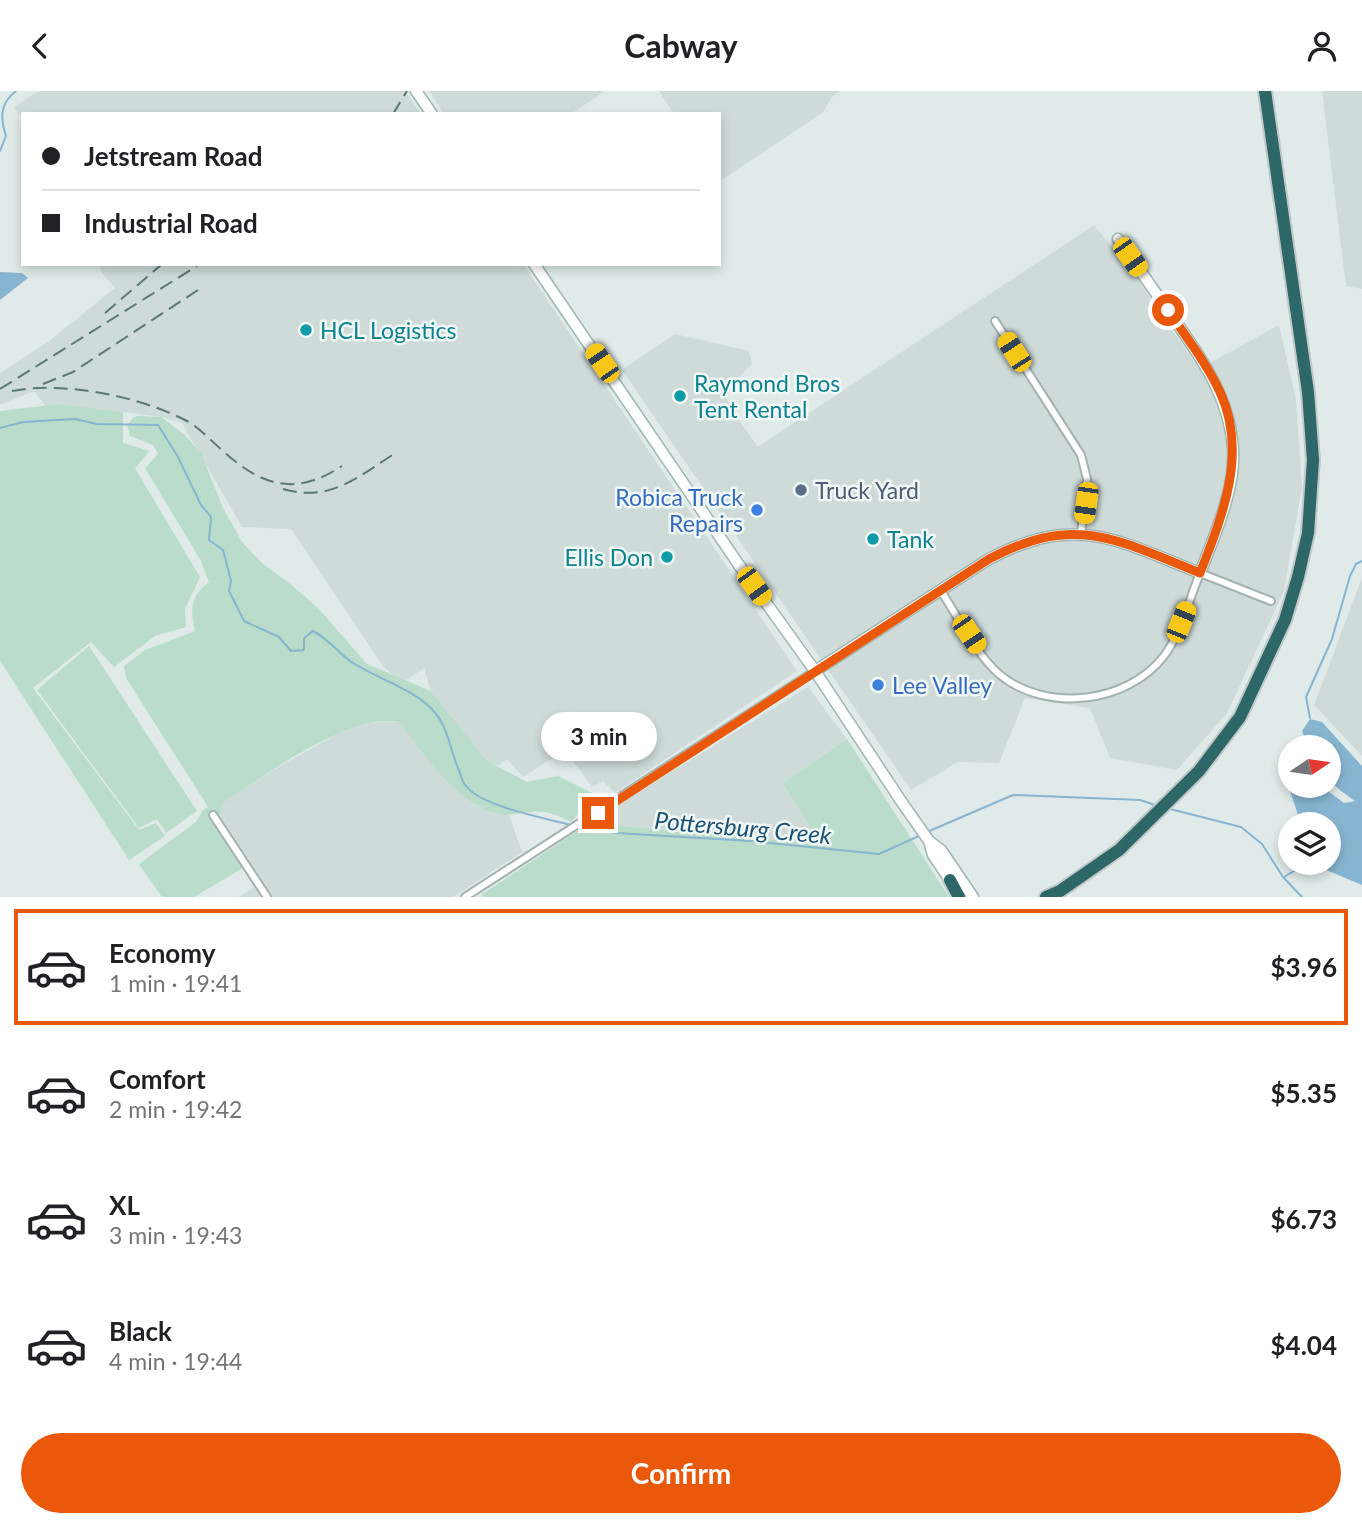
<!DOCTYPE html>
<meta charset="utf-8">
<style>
:root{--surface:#fff;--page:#f6f6f6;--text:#202124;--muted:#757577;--line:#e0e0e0;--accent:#ea580c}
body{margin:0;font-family:Lato,sans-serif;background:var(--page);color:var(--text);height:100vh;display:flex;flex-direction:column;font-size:26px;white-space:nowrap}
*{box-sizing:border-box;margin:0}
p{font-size:23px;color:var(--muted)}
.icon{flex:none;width:38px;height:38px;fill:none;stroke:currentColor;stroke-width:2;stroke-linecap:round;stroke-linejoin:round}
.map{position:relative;height:806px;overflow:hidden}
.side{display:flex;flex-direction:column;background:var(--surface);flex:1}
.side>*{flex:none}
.banner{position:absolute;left:21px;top:21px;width:700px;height:154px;border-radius:0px;box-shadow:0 4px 10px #0003;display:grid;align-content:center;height:154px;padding:0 21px;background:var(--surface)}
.needle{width:46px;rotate:77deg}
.controls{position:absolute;left:1278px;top:644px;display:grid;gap:14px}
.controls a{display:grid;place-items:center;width:63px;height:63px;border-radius:50%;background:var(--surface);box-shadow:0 4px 10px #0003;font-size:35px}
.end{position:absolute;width:32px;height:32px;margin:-16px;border:9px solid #ea580c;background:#fff;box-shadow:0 0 0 4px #fff}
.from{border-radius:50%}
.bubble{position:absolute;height:49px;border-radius:24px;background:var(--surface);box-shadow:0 4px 10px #0003;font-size:23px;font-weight:700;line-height:49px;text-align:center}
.car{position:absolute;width:21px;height:42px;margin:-21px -10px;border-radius:9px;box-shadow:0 0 5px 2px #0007;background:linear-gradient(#f5c518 24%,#345 0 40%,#f5c518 0 76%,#345 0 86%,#f5c518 0)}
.banner b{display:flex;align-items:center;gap:24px;height:66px;font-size:26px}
.banner b+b{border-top:2px solid var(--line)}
.banner i{width:18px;height:18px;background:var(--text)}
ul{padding:12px 0 0;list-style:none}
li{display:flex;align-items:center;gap:21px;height:116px;margin:0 14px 10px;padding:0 7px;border:4px solid transparent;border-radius:0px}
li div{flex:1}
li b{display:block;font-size:26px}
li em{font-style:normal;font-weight:700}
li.active{border-color:var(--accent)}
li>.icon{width:63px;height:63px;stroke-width:1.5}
.cta{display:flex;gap:14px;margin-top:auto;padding:14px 21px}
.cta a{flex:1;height:80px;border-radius:42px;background:var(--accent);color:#fff;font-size:28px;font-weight:700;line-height:80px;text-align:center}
header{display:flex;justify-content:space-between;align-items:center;height:91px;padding:0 21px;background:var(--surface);font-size:32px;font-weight:700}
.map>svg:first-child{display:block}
</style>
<header><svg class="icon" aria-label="back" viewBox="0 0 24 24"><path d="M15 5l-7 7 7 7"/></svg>Cabway<svg class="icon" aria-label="person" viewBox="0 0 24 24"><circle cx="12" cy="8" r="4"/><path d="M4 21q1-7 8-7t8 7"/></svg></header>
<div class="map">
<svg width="1362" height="806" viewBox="0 0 1362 806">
<rect width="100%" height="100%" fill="#e0ebe9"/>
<!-- built -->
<path fill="#cedbd8" d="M38 0H405L421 23H23V29L14 16Z
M429 0H605L571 23H444Z
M659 0H840L832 6 823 21 720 90 719 23H674Z
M1322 0H1362V198L1346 195Z
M1094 134 1129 176 1199 278 1279 234 1296 309 1302 396 1284 500 1227 622 1177 679 1110 667 1090 617 1025 607 999 672 958 671 911 699 622 279 675 243 749 260 752 273 725 300 730 316 758 356Z
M99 173H523L797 580 615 702 603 690 592 696 565 659 523 686 507 668 498 675 485 669 431 600 424 577 402 592 383 575 291 438 242 436 182 332 161 326 123 321 59 313 46 315 34 300 0 314V282L48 251 115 197 102 182Z
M1362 487V665L1314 614Z
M808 596 847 648 783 692 822 753 589 732Z
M398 630 437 677 477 715 509 724 522 761 453 806H239L256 795 225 754 221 738 220 713 282 674 337 643 368 632Z"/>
<!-- green -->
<path fill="#b9ddca" d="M59 313 123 321V352L150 360 135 377 200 486 185 518 186 536 155 545 114 576 91 551 33 597 139 739 156 732 165 745 129 769 0 570V320Z
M138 325 161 326 184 343 201 362 223 417 242 451 264 474 289 492 318 517 367 573 431 600 486 669 527 691 558 685 596 704 571 731C557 724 547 719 530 721 523 721 515 724 508 724 459 720 427 665 398 630 388 630 375 630 365 633 313 648 266 684 221 713 220 747 222 751 243 777L194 806H162L139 773 196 731 203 719 208 716 126 587 124 575 145 559 195 540C190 518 190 505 209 491L201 470 145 377 158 363 153 354 130 345 127 334 133 327Z
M89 555 197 720 166 742 157 728 139 737 37 599Z
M847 648 949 806H483L481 804 589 732 821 753 783 692Z"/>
<!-- water -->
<path fill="#87b5d1" d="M0 181 22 182 28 187 0 209Z
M1310 628 1322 631 1362 675V794L1319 776 1318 772H1328V733H1301L1287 691 1290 688V695H1321L1344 712 1355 710C1326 689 1328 692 1328 656H1308L1302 640Z"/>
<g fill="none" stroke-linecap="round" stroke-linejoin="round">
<!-- stream -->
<path stroke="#87b5d1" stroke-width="2" d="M0 60 6 45C0 27 0 12 16 0
M0 337 23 331 75 328 97 333 158 334 178 366 201 414 211 426 209 449 223 459 231 490 229 500 244 530 279 546 291 560 304 559V547L313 540C328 548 337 560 350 570 375 587 418 599 436 623 449 639 451 663 460 682 461 686 464 693 467 696 481 715 548 728 571 734
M1310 627 1306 606 1332 548 1350 485 1356 473 1362 470
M1170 718 1241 736 1262 753 1283 786 1302 806
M580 736 617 742 750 750 879 763 919 745
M927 741 1013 704 1140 709 1158 715
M1284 786 1294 780"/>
<!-- street casing -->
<g stroke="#a3b3b1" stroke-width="10">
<path id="street" d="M995 230 1081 364 1087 388 1081 443
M941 500C958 526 976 563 999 583 1045 622 1127 613 1164 565 1181 542 1189 509 1200 482L1271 510
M213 724 267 806
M465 806 815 580"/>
</g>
<!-- secondary casing -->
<g stroke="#9fb7b4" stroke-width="13">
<path id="secondary" d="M416 0 432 23
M534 173 739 474 815 580 901 710 929 750 941 759 973 806
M815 580 989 468C1076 422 1117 449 1200 482 1214 446 1236 397 1233 358 1230 307 1202 268 1174 228 1155 201 1137 175 1118 148
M929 750 933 764 954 795"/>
</g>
<!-- highway casing -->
<g stroke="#c1c8c8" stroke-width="16">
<path id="highway" d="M950 789 959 806
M1046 806 1060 800 1119 759 1199 680 1240 626 1285 529 1298 486 1308 442 1313 369 1308 301 1265 0"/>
</g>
<!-- street -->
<use href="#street" stroke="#fff" stroke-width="6"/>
<!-- secondary -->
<use href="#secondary" stroke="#fff" stroke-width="10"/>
<!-- highway -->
<use href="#highway" stroke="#2d6768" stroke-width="12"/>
<!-- rail -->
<path stroke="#5b7776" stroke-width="2" stroke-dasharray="14 7" stroke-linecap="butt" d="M393 23 407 0
M105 222 161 174
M43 293 73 281 198 199
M0 298 197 175
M12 300C63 290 138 305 185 329 199 336 210 349 222 359 261 395 295 406 342 375
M283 398C331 412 359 385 397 361"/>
</g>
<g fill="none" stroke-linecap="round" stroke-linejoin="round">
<!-- route -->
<path stroke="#ea580c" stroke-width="9" d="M598 722 989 468C1076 422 1117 449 1200 482 1223 424 1248 361 1220 301 1206 271 1186 246 1168 219"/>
</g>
<!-- markers -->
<g fill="#0f9aa8" stroke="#f1f8f6" stroke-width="2.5">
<circle cx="306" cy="239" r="7"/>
<circle cx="680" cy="305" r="7"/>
<circle cx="873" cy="448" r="7"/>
<circle cx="667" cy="466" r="7"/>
</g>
<circle fill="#5c6f8a" stroke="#f1f8f6" stroke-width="2.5" cx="801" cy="399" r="7"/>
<g fill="#3f7fe0" stroke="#f1f8f6" stroke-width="2.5">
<circle cx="757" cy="419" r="7"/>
<circle cx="878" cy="594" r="7"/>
</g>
<g text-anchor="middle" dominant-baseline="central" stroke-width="5" stroke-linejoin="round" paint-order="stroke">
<!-- culture labels -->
<g font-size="23" fill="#0d838f" stroke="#f1f8f6" text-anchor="start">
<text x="320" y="239">HCL Logistics</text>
<text x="694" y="292">Raymond Bros<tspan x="694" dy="26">Tent Rental</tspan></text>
<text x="887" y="448">Tank</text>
<text x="653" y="466" text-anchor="end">Ellis Don</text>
</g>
<!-- service labels -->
<g font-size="23" fill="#4e5e75" stroke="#f1f8f6" text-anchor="start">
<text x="815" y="399">Truck Yard</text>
</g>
<!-- shop labels -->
<g font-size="23" fill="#366cbe" stroke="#f1f8f6" text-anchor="end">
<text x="743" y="406">Robica Truck<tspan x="743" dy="26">Repairs</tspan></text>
<text x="892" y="594" text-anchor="start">Lee Valley</text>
</g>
<!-- water labels -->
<g font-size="24" font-style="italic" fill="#1b5377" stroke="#f1f8f6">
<text transform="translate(743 736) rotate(5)">Pottersburg Creek</text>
</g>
</g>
</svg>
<div class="controls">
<a><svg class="needle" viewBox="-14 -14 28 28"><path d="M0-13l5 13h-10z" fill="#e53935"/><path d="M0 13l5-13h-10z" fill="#757577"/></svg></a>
<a><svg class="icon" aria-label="layers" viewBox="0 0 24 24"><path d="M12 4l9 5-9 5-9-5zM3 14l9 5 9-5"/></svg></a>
</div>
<i class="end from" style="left:1168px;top:219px"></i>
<i class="end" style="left:598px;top:722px"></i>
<div class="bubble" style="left:541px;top:621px;width:116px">3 min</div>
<i class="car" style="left:1130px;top:166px;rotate:145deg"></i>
<i class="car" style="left:1014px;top:261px;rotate:327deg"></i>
<i class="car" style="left:602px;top:272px;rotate:326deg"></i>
<i class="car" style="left:1086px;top:412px;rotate:188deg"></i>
<i class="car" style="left:754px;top:495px;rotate:144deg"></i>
<i class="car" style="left:1181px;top:531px;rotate:22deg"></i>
<i class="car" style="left:969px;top:543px;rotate:146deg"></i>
<div class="banner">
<b><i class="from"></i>Jetstream Road</b>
<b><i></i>Industrial Road</b>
</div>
</div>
<section class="side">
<ul>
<li class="active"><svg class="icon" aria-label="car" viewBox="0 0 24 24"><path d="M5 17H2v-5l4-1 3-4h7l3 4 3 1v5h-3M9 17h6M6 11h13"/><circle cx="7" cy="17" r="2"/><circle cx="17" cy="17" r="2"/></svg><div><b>Economy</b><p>1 min · 19:41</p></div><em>$3.96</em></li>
<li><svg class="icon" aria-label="car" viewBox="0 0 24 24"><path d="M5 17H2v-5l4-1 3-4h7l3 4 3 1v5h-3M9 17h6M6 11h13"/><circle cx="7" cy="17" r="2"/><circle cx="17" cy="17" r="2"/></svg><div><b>Comfort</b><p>2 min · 19:42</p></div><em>$5.35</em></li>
<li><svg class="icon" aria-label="car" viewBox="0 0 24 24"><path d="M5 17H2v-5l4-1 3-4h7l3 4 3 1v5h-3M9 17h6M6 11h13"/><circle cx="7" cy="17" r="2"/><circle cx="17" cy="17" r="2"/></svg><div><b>XL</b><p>3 min · 19:43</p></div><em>$6.73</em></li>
<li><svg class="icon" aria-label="car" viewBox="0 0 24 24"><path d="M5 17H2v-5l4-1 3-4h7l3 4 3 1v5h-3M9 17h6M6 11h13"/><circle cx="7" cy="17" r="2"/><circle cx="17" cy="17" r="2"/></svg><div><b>Black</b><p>4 min · 19:44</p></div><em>$4.04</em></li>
</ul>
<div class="cta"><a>Confirm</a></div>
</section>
